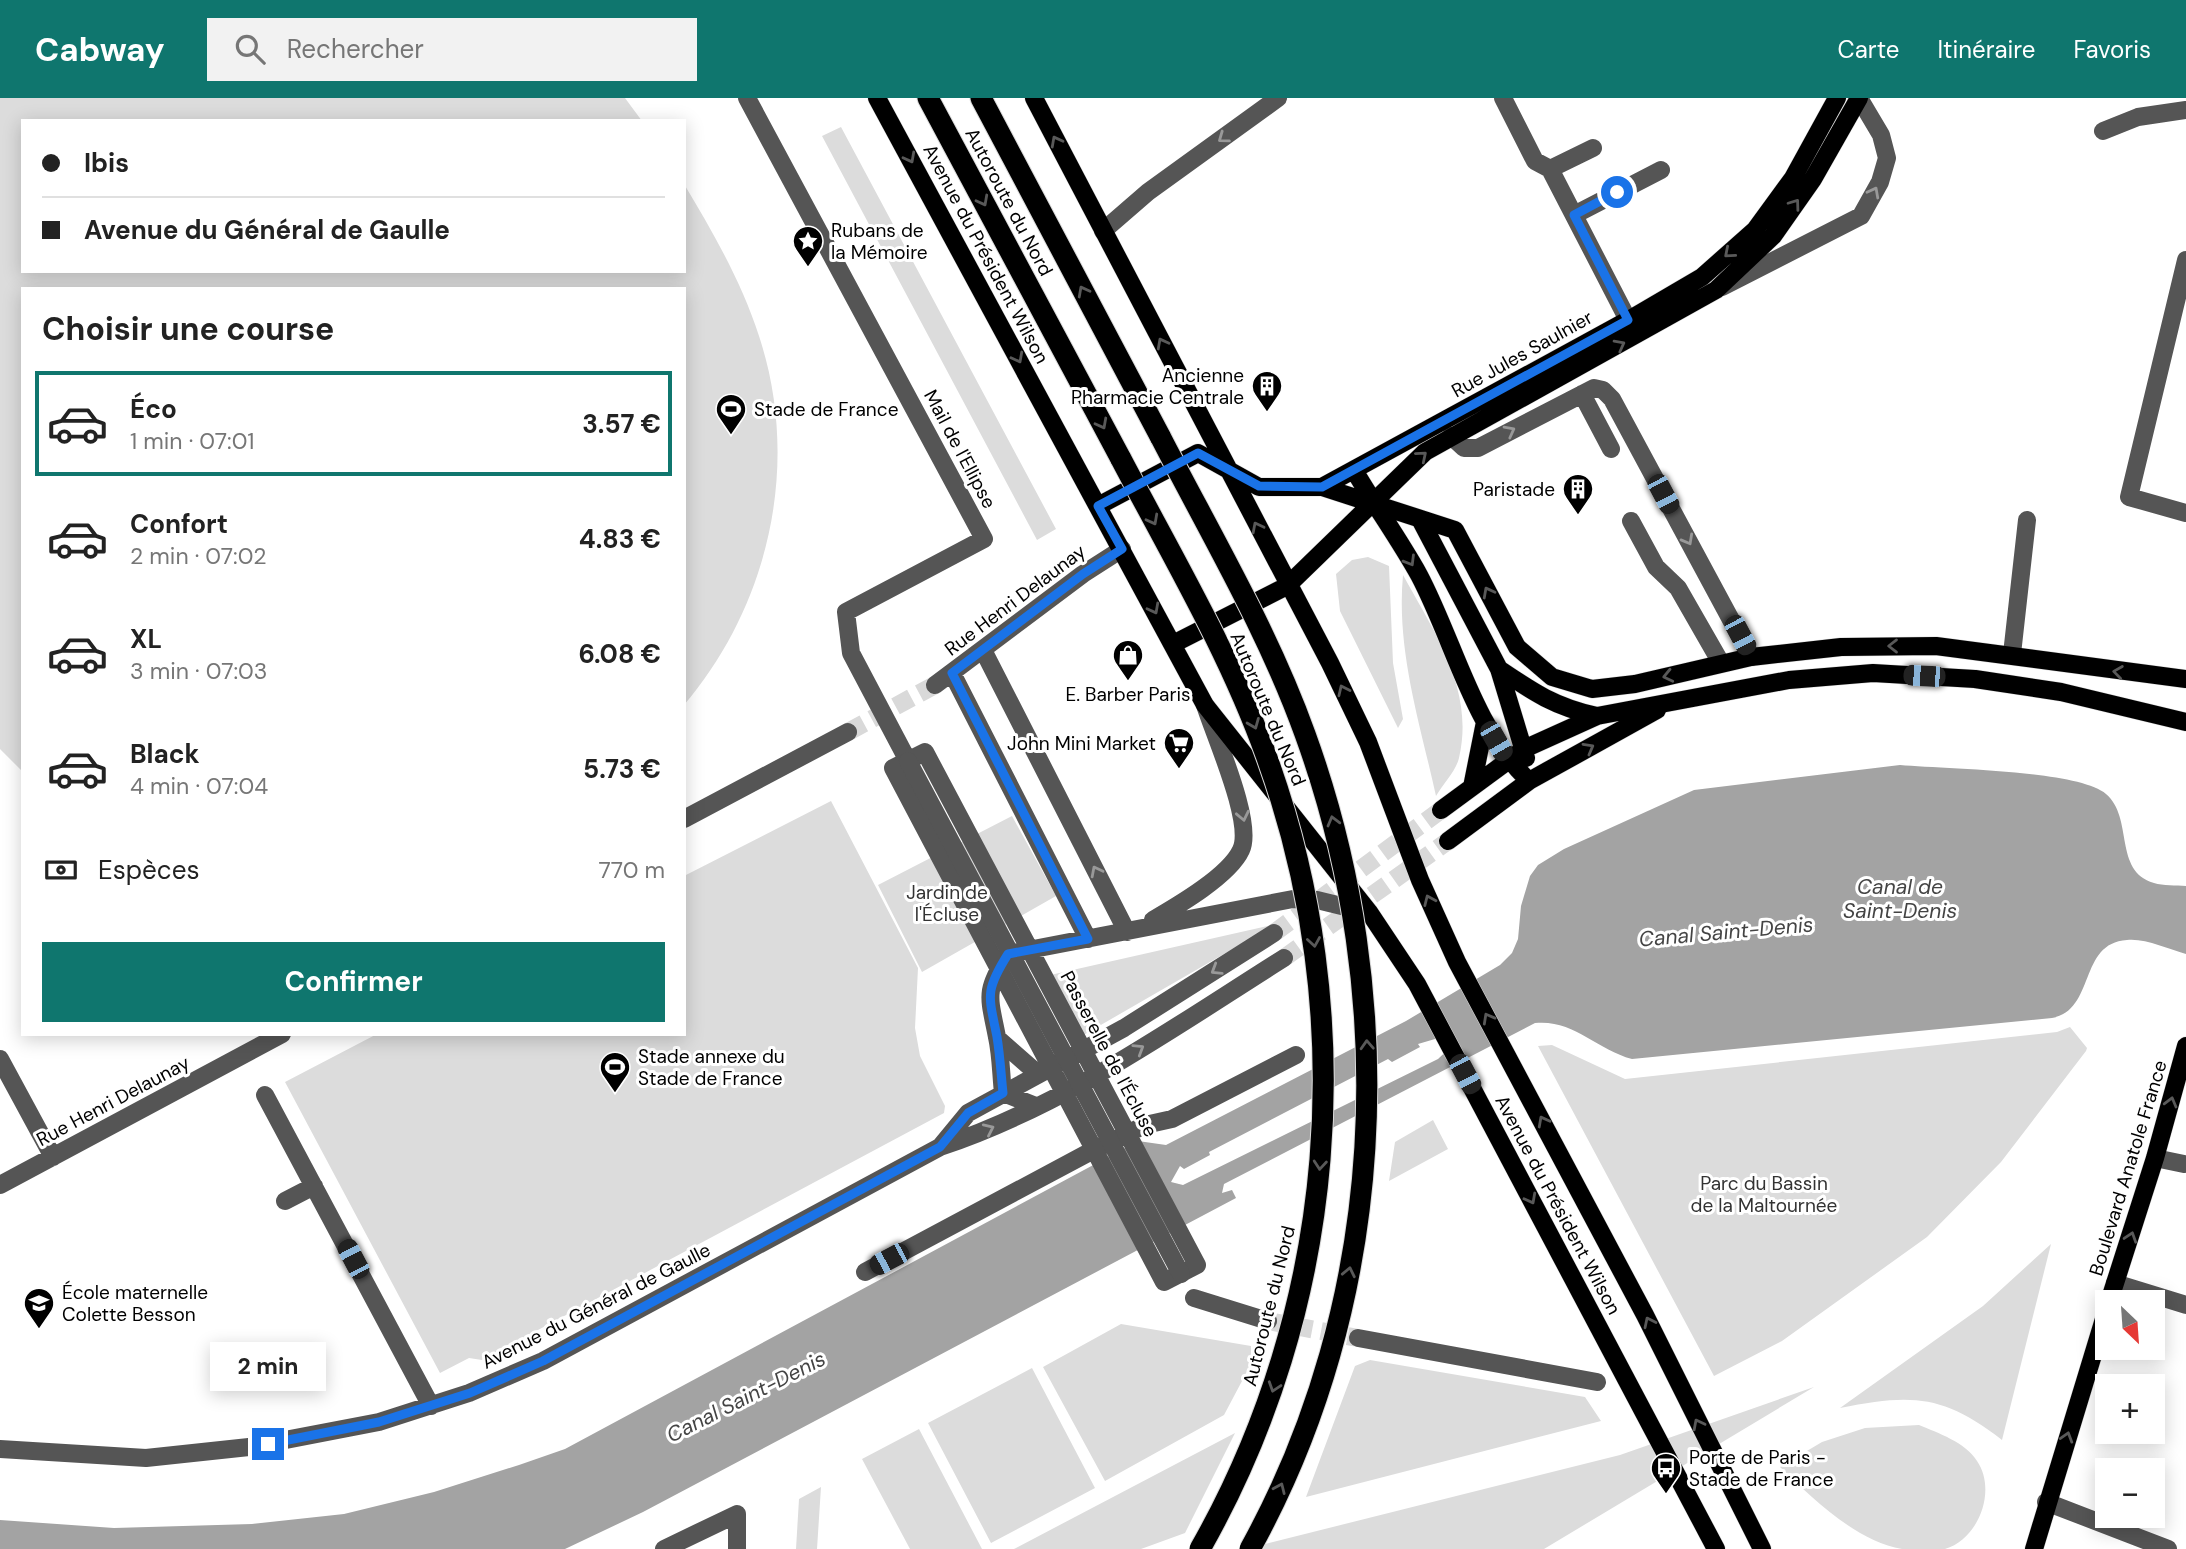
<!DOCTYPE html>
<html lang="fr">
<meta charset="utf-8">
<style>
:root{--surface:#fff;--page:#f2f2f2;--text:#222;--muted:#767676;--line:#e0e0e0;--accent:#0f766e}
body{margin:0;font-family:"DM Sans",sans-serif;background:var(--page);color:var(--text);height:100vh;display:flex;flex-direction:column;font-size:26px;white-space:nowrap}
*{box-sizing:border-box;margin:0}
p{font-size:23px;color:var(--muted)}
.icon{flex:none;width:38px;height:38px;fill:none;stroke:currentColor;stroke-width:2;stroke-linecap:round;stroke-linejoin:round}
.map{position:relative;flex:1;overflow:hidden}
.details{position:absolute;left:21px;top:189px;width:665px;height:749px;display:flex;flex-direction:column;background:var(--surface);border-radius:0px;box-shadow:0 4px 18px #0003}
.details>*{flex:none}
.hud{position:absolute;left:21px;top:21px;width:665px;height:154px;border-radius:0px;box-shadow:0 4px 18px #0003;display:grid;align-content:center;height:154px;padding:0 21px;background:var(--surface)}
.needle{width:46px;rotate:155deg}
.fabs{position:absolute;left:2095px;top:1192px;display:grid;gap:14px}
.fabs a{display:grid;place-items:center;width:70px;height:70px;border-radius:0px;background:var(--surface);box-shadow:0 4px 18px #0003;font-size:35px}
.end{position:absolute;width:32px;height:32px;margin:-16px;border:9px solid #1a73e8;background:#fff;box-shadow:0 0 0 4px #fff}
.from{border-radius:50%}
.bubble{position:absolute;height:49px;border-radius:0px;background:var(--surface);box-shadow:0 4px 18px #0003;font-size:23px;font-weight:700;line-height:49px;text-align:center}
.car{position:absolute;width:21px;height:42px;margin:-21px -10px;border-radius:9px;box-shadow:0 0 5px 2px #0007;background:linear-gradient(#222 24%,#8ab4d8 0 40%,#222 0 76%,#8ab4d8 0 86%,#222 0)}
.hud b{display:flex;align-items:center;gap:24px;height:66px;font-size:26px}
.hud b+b{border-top:2px solid var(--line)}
.hud i{width:18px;height:18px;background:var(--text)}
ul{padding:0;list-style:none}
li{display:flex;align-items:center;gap:21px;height:105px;margin:0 14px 10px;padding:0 7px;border:4px solid transparent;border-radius:0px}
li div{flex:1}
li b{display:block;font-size:26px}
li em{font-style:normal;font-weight:700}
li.active{border-color:var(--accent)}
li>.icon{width:63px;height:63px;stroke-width:1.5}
h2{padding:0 21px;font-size:32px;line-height:84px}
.pay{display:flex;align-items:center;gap:18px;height:77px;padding:0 21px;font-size:26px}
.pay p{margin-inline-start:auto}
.button{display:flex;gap:14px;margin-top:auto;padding:14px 21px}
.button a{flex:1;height:80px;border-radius:0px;background:var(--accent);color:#fff;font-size:28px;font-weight:700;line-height:80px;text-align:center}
header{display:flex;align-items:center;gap:42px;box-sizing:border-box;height:98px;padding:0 35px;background:var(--accent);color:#fff}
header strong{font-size:33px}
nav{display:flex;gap:38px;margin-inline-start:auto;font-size:24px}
.search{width:490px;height:63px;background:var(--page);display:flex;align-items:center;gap:18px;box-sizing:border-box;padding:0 24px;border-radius:0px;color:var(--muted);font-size:26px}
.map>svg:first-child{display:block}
</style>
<header>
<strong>Cabway</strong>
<div class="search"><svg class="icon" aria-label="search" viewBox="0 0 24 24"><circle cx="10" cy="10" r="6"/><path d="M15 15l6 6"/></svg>Rechercher</div>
<nav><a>Carte</a><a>Itinéraire</a><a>Favoris</a></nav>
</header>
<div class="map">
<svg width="2186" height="1451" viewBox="0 0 2186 1451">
<rect width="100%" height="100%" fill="#fff"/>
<!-- green -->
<path fill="#dcdcdc" d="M0 0H625L642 23H23V173H684V86C713 134 742 185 759 238 801 365 770 506 684 607V191H23V674L0 651Z
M841 29 1056 431 1037 442 822 38Z
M1368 459 1389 468 1393 565 1403 621 1398 630 1340 513 1336 476 1352 462Z
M1403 477C1434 534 1475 591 1459 660 1456 673 1443 686 1436 698 1420 625 1396 552 1403 477Z
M831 703 918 870 915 930 920 958 945 1008 944 1015 482 1262 469 1260 440 1275 285 984 377 936H684V778Z
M1012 718 1056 798 922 874 878 787Z
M1276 826 1080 939 1046 878Z
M2070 929 2087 950 2086 953 2001 1064 1927 1139 1782 1243 1714 1278 1538 948 1552 947 1625 981 2057 934Z
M1433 1022 1448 1051 1389 1083 1395 1044Z
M2051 1146 2002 1342C1943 1296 1911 1296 1840 1310L1983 1208Z
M1121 1226 1251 1248V1266L1224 1317 1105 1383 1043 1269Z
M1370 1262 1585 1299 1601 1323 1306 1399 1355 1268Z
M1032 1270 1095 1390 991 1445 928 1325Z
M1814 1289 1544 1451H1245L1620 1357Z
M1919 1327C1938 1335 1965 1344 1977 1363 1997 1392 1979 1441 1945 1451 1934 1451 1914 1451 1902 1451 1857 1444 1811 1399 1780 1369L1822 1344 1865 1330Z
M919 1331 982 1451H910L862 1361Z
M1235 1335 1185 1435 1141 1451H1014Z
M821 1389 817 1451H796L799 1401Z"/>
<!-- water -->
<path fill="#a3a3a3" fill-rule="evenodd" d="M1900 667C1943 671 2078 672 2106 696 2134 720 2113 773 2154 785 2163 788 2176 787 2186 788V856C2168 851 2145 840 2127 842 2078 845 2096 912 2052 920L1632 961C1596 951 1573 921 1535 925L1224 1086 1222 1095 1232 1092 1236 1100 643 1414 565 1451H0V1422L114 1430 252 1426 344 1416 434 1394 519 1367 565 1351 1138 1043 1166 1047 1406 923 1500 867 1512 855 1518 841 1521 808 1530 778 1538 767 1564 751 1694 692ZM1452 936 1456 944 1438 961 1183 1087 1171 1084 1180 1068 1184 1071 1210 1057 1209 1054 1388 961 1392 964 1420 949 1418 946Z"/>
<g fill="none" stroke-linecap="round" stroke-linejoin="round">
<!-- minor-tunnel -->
<path stroke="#d9d9d9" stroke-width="18" stroke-dasharray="18 9" stroke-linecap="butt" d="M848 634 935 587
M1268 1223 1358 1240"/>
<!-- major-tunnel -->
<path stroke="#d9d9d9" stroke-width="18" stroke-dasharray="18 9" stroke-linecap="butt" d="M1274 835 1441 712
M1284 860 1448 743"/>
<!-- major casing -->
<g stroke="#dbdbdb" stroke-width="19">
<path id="major" d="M877 0 1205 607 1369 814 1417 886 1716 1451
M1034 0 1330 565 1368 644 1420 782 1457 864 1645 1217 1762 1451
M1354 372C1375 408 1399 441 1419 477 1455 545 1472 628 1529 683
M1322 389 1455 432 1517 549 1552 579 1592 591 1635 586 1751 559 1841 549 1936 548 2186 581
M1098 408 1198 355 1259 389H1322L1632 220 1702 179 1755 132 1793 80 1837 0
M1420 421 1499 571 1526 660
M1173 546 1287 488 1425 354 1716 192 1773 138 1813 81 1859 0
M1499 571C1533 594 1555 609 1597 618
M1472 689 1485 624
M1441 712 1524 651 1597 618 1789 582 1873 575 1975 581 2061 594 2186 624
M1448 743 1529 683 1657 612
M2109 1204 2155 1060 2186 948
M2034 1451 2107 1211"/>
</g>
<!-- highway casing -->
<g stroke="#dbdbdb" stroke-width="23">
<path id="highway" d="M928 0 1121 361
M981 0 1161 340"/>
</g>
<!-- minor -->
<path stroke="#555" stroke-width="18" d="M747 0 984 441 846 514 851 555 908 663
M1503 0 1535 63 1550 71 1628 222
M2103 33 2138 19 2186 12
M1550 71 1593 50
M1574 117 1661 72
M1103 133 1148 94 1278 0
M2186 162 2129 399 2186 415
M1722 189 1861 118 1880 84 1887 60 1881 37 1859 0
M1582 296 1611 351
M1451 338 1464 350H1478L1594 290 1603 292 1612 301 1751 559
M1631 423 1656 469 1678 490 1721 565
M983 552 1127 834
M2012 556 2027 422
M952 575 1088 841
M935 587 1083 476 1122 451
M925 654 1197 1167 1164 1184 893 670Z
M684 721 848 634
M1153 822C1177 808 1229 778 1241 752 1254 725 1215 639 1205 607
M997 940 1038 976
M0 961 53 1059
M265 997 431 1308
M1036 1008 1003 995C1001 977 1001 957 997 939 989 898 984 894 1008 856L1293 801 1317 802 1362 813
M940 1049 968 1015 1124 930 1274 835
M2155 1060 2184 1066
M0 1087 282 936
M285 1103 314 1088
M865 1174 1086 1056 1145 1027 1172 1021 1296 957
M2115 1185 2186 1207
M1194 1200 1268 1223
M1358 1240 1597 1284
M0 1351 146 1360 249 1349 379 1324 469 1295 543 1263 940 1049C1064 1008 1174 929 1284 860
M2046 1404 2168 1451
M664 1451 737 1416V1451"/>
<!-- major -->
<use href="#major" stroke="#000" stroke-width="18"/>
<!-- highway -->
<use href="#highway" stroke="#000" stroke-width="21"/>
<!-- highway-bridge casing -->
<g stroke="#dbdbdb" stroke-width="23" stroke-linecap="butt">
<path id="highway-bridge" d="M1161 340C1211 437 1268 533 1305 636 1401 900 1387 1204 1250 1451
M1121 361C1172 458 1229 554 1266 657 1361 918 1337 1210 1200 1451"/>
</g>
<!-- minor-bridge -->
<path stroke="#555" stroke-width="18" d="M908 663 1181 1176"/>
<!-- highway-bridge -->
<use href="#highway-bridge" stroke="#000" stroke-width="21"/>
</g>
<!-- one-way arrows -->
<defs><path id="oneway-chevron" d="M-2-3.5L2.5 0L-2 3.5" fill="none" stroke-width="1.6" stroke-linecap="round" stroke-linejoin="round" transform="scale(1.75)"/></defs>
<g stroke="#999">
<use href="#oneway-chevron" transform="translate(1223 40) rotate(144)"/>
<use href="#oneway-chevron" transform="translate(1874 94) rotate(-62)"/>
<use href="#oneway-chevron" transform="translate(1510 333) rotate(-28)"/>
<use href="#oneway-chevron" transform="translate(1688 442) rotate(61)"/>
<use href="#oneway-chevron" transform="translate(1243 718) rotate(78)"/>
<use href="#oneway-chevron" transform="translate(1096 773) rotate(-117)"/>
<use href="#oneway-chevron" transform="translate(1216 872) rotate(148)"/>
<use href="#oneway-chevron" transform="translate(1139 951) rotate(-32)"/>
<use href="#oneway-chevron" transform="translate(989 1031) rotate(-25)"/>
</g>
<g stroke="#595959">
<use href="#oneway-chevron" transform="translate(1056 43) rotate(-118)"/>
<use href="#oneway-chevron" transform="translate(910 60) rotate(62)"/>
<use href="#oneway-chevron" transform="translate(983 103) rotate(62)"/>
<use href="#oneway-chevron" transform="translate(1795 106) rotate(-54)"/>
<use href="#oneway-chevron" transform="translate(1729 155) rotate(139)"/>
<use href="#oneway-chevron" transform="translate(1083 193) rotate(-118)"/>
<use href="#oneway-chevron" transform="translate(1162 245) rotate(-118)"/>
<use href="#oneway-chevron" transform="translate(1620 247) rotate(-28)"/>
<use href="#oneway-chevron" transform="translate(1018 260) rotate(62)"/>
<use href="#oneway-chevron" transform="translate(1102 326) rotate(62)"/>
<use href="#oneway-chevron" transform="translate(1422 358) rotate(-40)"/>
<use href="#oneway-chevron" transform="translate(1153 422) rotate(62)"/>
<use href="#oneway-chevron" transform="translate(1257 429) rotate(-117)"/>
<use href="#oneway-chevron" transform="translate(1410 463) rotate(59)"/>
<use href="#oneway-chevron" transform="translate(1488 494) rotate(-118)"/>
<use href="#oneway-chevron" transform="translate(1154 511) rotate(62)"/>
<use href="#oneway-chevron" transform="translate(1893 548) rotate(180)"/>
<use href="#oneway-chevron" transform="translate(2118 574) rotate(-172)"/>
<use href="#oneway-chevron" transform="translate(1668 578) rotate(167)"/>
<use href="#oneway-chevron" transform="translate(1343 592) rotate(-115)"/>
<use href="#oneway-chevron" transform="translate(1254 626) rotate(68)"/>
<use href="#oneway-chevron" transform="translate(1589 650) rotate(-29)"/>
<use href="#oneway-chevron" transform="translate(1333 723) rotate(-105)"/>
<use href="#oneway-chevron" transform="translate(1429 802) rotate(-114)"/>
<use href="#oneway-chevron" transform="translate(1314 844) rotate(81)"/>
<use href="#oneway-chevron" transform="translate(1488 920) rotate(-119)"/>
<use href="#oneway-chevron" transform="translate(1367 947) rotate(-93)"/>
<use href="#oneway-chevron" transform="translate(2171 1004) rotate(-75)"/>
<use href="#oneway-chevron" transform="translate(1543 1023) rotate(-118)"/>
<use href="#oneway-chevron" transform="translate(1320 1067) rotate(95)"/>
<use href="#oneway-chevron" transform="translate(1531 1101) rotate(62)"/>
<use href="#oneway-chevron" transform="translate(2131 1139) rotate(-72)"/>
<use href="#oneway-chevron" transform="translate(1349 1174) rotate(-78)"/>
<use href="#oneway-chevron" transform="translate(1649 1224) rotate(-116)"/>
<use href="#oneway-chevron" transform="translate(1274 1289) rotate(108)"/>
<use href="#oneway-chevron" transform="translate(1698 1326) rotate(-117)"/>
<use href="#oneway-chevron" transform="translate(2067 1339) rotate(-73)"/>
<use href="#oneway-chevron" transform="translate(1280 1390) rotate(-66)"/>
</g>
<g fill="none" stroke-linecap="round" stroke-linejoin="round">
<!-- route -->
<path stroke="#1a73e8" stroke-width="9" d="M268 1346 379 1324 470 1295 543 1263 940 1049 968 1015 1003 995C1001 976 1000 957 997 939 989 898 984 894 1008 856L1088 841 952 575 1083 476 1122 451 1098 408 1198 355 1259 388 1322 389 1628 222 1574 117 1617 94"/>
</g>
<!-- icons -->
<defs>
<g id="sight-pin" transform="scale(1.575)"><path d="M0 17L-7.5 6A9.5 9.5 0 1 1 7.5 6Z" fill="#000" stroke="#fff"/><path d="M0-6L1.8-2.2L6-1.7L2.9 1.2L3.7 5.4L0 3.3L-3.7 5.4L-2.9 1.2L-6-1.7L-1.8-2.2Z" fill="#fff"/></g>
<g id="building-pin" transform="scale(1.575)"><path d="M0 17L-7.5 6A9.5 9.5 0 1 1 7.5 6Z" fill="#000" stroke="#fff"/><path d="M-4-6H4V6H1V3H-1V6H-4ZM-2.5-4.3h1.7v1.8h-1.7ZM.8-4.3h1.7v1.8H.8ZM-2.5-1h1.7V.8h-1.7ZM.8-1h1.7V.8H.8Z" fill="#fff"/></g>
<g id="stadium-pin" transform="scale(1.575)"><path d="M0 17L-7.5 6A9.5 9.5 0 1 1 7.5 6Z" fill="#000" stroke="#fff"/><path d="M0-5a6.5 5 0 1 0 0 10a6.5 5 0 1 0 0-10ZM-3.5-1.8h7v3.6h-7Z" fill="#fff"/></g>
<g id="shop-pin" transform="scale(1.575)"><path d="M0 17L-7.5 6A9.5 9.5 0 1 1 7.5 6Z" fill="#000" stroke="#fff"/><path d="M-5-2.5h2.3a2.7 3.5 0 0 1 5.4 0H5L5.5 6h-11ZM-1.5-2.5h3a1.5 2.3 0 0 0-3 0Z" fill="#fff"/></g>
<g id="supermarket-pin" transform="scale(1.575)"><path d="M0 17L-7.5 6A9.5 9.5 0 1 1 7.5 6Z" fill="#000" stroke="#fff"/><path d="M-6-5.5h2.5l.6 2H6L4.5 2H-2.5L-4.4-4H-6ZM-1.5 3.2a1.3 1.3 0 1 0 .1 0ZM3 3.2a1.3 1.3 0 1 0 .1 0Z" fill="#fff"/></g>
<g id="school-pin" transform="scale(1.575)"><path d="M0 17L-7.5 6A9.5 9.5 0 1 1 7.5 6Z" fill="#000" stroke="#fff"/><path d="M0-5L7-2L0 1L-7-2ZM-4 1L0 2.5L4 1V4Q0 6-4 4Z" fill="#fff"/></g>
<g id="bus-pin" transform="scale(1.575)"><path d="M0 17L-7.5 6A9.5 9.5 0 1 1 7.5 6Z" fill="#000" stroke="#fff"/><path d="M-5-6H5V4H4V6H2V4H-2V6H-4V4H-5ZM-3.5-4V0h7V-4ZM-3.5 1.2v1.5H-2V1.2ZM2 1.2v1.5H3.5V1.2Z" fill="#fff"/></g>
</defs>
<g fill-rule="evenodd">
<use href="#sight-pin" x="808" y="143"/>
<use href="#building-pin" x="1267" y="288"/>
<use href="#stadium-pin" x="731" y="311"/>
<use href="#building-pin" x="1578" y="391"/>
<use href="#shop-pin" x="1128" y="557"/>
<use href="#supermarket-pin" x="1179" y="645"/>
<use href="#stadium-pin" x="615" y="969"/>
<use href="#school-pin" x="39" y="1205"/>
<use href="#bus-pin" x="1666" y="1370"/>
</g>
<g text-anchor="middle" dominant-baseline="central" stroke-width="6" stroke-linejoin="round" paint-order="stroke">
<!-- street labels -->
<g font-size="19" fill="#000" stroke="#fff">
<text transform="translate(1009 104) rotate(62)">Autoroute du Nord</text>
<text transform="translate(986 156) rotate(62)">Avenue du Président Wilson</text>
<text transform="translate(1522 256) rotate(-29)">Rue Jules Saulnier</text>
<text transform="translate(960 351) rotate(62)">Mail de l'Ellipse</text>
<text transform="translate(1015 502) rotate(-37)">Rue Henri Delaunay</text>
<text transform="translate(1268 611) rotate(67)">Autoroute du Nord</text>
<text transform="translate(1109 956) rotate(62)">Passerelle de l'Écluse</text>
<text transform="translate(113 1003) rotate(-28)">Rue Henri Delaunay</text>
<text transform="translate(2128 1070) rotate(-73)">Boulevard Anatole France</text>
<text transform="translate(1558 1107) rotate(62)">Avenue du Président Wilson</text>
<text transform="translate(596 1208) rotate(-27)">Avenue du Général de Gaulle</text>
<text transform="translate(1269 1208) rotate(-76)">Autoroute du Nord</text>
</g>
<!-- poi labels -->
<g font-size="19" fill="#000" stroke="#fff" text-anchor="start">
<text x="831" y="132">Rubans de<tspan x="831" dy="22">la Mémoire</tspan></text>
<text x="1244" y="277" text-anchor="end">Ancienne<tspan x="1244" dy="22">Pharmacie Centrale</tspan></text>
<text x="754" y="311">Stade de France</text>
<text x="1555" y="391" text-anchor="end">Paristade</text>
<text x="1128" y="596" text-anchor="middle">E. Barber Paris</text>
<text x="1156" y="645" text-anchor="end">John Mini Market</text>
<text x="638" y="958">Stade annexe du<tspan x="638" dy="22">Stade de France</tspan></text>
<text x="62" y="1194">École maternelle<tspan x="62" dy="22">Colette Besson</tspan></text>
<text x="1689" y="1359">Porte de Paris -<tspan x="1689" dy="22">Stade de France</tspan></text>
</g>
<!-- park labels -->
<g font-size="19" fill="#333" stroke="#fff">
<text x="947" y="794">Jardin de<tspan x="947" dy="22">l'Écluse</tspan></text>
<text x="1764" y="1085">Parc du Bassin<tspan x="1764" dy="22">de la Maltournée</tspan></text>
</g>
<!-- water labels -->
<g font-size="21" font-style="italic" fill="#444" stroke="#fff">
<text x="1900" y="789">Canal de<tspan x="1900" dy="24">Saint-Denis</tspan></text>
<text transform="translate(1726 834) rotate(-5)">Canal Saint-Denis</text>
<text transform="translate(746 1299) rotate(-27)">Canal Saint-Denis</text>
</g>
</g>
</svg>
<div class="fabs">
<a><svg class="needle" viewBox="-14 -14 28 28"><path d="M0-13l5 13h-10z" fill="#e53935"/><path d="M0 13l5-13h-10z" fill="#767676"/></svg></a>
<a>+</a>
<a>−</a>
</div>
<i class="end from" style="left:1617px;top:94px"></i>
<i class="end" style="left:268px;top:1346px"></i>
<div class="bubble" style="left:210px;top:1244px;width:116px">2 min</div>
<i class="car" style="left:1663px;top:396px;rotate:152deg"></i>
<i class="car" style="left:1740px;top:537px;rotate:152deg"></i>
<i class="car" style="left:1924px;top:578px;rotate:273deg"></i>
<i class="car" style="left:1496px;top:643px;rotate:150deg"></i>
<i class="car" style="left:1465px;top:976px;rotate:152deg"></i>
<i class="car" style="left:353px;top:1161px;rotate:332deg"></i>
<i class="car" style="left:889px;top:1161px;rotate:242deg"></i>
<div class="hud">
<b><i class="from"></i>Ibis</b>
<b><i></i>Avenue du Général de Gaulle</b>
</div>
<section class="details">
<h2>Choisir une course</h2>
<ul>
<li class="active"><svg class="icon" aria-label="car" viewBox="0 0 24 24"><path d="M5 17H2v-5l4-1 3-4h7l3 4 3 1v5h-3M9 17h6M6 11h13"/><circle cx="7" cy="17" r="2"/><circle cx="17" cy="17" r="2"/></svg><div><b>Éco</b><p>1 min · 07:01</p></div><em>3.57 €</em></li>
<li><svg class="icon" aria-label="car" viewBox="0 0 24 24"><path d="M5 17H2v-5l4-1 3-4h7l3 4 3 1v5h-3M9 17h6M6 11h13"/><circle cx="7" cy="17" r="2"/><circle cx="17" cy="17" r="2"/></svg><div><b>Confort</b><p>2 min · 07:02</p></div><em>4.83 €</em></li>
<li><svg class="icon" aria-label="car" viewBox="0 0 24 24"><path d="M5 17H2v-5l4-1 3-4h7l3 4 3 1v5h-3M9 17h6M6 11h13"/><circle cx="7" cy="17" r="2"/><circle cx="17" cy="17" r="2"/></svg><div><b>XL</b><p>3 min · 07:03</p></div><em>6.08 €</em></li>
<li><svg class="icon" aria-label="car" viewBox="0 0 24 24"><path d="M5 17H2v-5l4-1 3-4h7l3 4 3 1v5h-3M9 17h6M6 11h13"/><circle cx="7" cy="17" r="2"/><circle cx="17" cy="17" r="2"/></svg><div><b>Black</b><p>4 min · 07:04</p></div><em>5.73 €</em></li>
</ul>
<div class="pay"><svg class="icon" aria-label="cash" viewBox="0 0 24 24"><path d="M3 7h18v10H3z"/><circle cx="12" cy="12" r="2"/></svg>Espèces<p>770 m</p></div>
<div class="button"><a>Confirmer</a></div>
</section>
</div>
